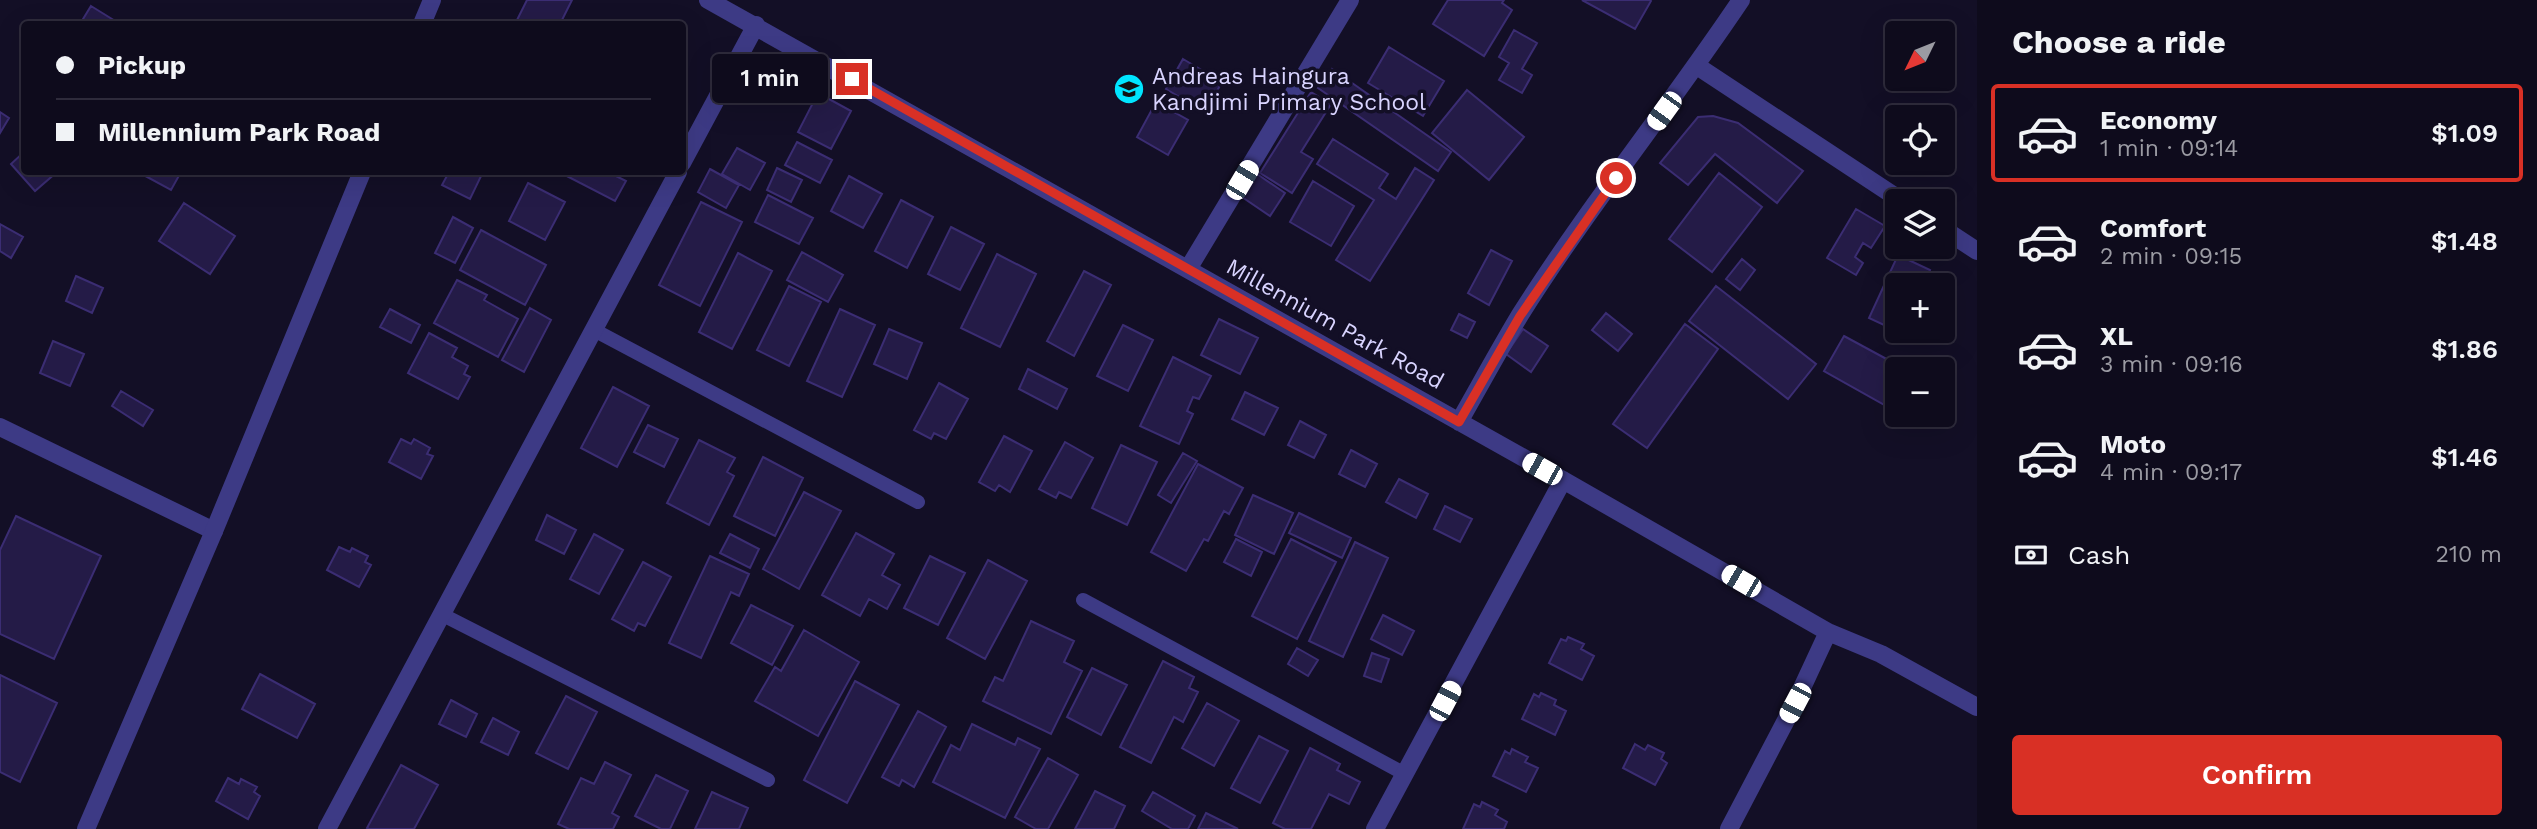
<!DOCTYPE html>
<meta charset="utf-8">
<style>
:root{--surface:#0e0b1c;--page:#171425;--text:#f1f3f6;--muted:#9b9ba3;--line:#2e2b3b;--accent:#d93025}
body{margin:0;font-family:"Work Sans",sans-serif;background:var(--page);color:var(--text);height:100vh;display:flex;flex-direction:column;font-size:26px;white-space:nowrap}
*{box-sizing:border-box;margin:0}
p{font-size:23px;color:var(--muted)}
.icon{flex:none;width:38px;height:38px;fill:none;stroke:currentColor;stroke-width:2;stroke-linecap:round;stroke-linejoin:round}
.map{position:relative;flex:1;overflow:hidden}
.side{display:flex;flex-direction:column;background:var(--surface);width:560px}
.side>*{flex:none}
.hud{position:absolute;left:21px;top:21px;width:665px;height:154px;border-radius:7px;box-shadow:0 7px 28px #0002,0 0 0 2px var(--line);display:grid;align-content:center;height:154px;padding:0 35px;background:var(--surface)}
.needle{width:46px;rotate:227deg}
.controls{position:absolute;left:1885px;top:21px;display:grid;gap:14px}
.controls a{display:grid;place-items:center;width:70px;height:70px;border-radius:7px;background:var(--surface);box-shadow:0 7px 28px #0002,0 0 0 2px var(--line);font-size:35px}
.end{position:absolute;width:32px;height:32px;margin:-16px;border:9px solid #d93025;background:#fff;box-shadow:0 0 0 4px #fff}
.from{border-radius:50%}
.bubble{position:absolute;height:49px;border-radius:7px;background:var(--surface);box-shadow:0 7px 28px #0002,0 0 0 2px var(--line);font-size:23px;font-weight:600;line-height:49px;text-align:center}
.car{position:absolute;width:21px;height:42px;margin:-21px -10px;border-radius:9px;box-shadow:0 0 5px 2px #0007;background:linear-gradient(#fff 24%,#345 0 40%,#fff 0 76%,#345 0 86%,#fff 0)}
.hud b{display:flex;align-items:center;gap:24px;height:66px;font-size:26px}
.hud b+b{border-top:2px solid var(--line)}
.hud i{width:18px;height:18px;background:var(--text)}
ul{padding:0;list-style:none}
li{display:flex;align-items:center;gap:21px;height:98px;margin:0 14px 10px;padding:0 21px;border:4px solid transparent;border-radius:7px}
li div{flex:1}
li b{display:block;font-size:26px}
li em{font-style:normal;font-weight:600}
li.active{border-color:var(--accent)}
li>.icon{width:63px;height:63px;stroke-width:1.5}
h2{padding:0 35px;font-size:32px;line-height:84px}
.pay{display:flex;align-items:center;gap:18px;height:77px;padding:0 35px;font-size:26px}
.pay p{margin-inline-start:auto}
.action{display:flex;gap:14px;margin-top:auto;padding:14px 35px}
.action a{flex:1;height:80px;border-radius:7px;background:var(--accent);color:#fff;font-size:28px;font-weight:600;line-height:80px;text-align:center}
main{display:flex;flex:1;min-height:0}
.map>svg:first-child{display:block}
</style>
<main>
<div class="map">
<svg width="1977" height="829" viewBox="0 0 1977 829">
<rect width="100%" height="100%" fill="#130f26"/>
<!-- building -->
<path fill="#241b47" stroke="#3b2d73" stroke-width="2" d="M527 0H572L560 24H515Z
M1448 0H1504L1502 3 1512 10 1484 56 1433 24Z
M1582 0H1650L1651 1 1635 29Z
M91 6 120 24H80Z
M1514 30 1537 43 1522 69 1532 75 1522 93 1499 80 1509 63 1499 57Z
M1389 47 1444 81 1423 116 1368 83Z
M1183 59 1222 82 1205 112 1166 89Z
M1332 69 1451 152 1438 171 1318 88Z
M1467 90 1524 137 1489 180 1432 133Z
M1311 92 1331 104 1301 152 1313 159 1292 193 1260 173Z
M818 93 851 111 831 149 798 132Z
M1156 102 1188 120 1168 155 1137 137Z
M0 112 9 118 0 133Z
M1713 116 1738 123 1803 171 1777 203 1715 154 1688 185 1660 163 1698 117Z
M1333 139 1388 174 1379 188 1396 199 1415 168 1434 180 1370 281 1336 260 1374 200 1317 164Z
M797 142 832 160 820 183 785 165Z
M737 148 765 163 750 190 722 174Z
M24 152V172H57L35 191 11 164Z
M777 168 802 180 791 202 767 190Z
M710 169 739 185 726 208 698 192Z
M138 172H181L171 190Z
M449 172H483L470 199 442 185Z
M559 172H608L626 181 615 201Z
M1719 173 1762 207 1712 272 1669 239Z
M1257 174 1285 193 1270 216 1242 197Z
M849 176 882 194 863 228 831 211Z
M1313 181 1354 206 1331 246 1290 222Z
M528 183 565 202 545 240 509 221Z
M768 195 813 218 799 244 755 222Z
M901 200 933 217 907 268 875 251Z
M701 202 742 222 700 306 659 285Z
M184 203 235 236 210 274 159 241Z
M1856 209 1885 226 1871 248 1863 243 1855 257 1863 263 1856 275 1827 258Z
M453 217 473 228 455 263 435 253Z
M0 224 23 237 11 258 0 251Z
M951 227 984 244 960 290 928 274Z
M481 230 546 265 525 305 460 270Z
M1491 250 1512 261 1489 305 1468 293Z
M802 252 843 275 828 302 787 280Z
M738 253 772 271 732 349 699 332Z
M997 254 1036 274 1000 347 961 328Z
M1898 255 1930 270 1923 285H1897V331H1902L1901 333 1869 318Z
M1742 259 1755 270 1740 290 1726 279Z
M1084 271 1111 285 1074 356 1047 341Z
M76 276 103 288 92 313 66 301Z
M457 280 487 295 484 300 518 319 498 357 434 323Z
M789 286 821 302 789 366 757 350Z
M1716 286 1816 364 1788 399 1689 321Z
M530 308 551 320 524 372 502 360Z
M390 309 420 325 411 343 380 327Z
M840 309 875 325 842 397 807 381Z
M1606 313 1632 334 1618 351 1592 330Z
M1459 314 1475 322 1467 338 1451 330Z
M1219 319 1258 338 1240 374 1201 355Z
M1685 324 1718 349 1647 448 1613 424Z
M1123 325 1153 340 1128 391 1097 376Z
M889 329 922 343 907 379 874 364Z
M1523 329 1548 346 1531 372 1506 354Z
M429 333 457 348 452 357 468 366 464 374 470 377 458 399 408 373Z
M1844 336 1905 369H1897V412L1824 371Z
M53 341 84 354 70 386 40 373Z
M1173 357 1211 376 1199 399 1193 397 1187 411 1193 414 1179 444 1140 426Z
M1028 369 1067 389 1057 409 1019 389Z
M939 383 968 399 946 439 934 433 931 439 914 430Z
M613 387 649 406 617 467 581 448Z
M121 391 153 410 143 426 112 406Z
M1245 392 1278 408 1264 435 1232 419Z
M1300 421 1326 435 1314 458 1288 445Z
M648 425 678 439 664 467 634 452Z
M1004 436 1032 451 1010 492 999 485 995 491 979 482Z
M401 439 411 444 414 439 430 448 427 454 433 456 421 479 389 462Z
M699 440 735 458 727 472 734 476 709 525 667 503Z
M1065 442 1093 458 1071 498 1059 492 1056 498 1039 489Z
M1121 445 1157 462 1127 525 1092 508Z
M1351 450 1377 464 1365 487 1339 474Z
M1183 453 1197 461 1171 503 1158 495Z
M763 457 803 478 775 536 734 516Z
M1198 464 1243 488 1229 514 1224 511 1208 541 1204 539 1186 571 1151 552Z
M1399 479 1428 494 1416 518 1386 502Z
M804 492 841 511 799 589 763 569Z
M1253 495 1293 513 1274 554 1235 535Z
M1445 506 1472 519 1460 542 1434 529Z
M1299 513 1351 538 1342 558 1289 533Z
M547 515 576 530 564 554 536 540Z
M16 516 101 556 54 659 0 634V550Z
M856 533 894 554 882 575 900 585 887 609 869 599 860 616 822 595Z
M594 534 623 550 599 594 570 579Z
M730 534 759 549 750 568 720 553Z
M1236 539 1262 552 1251 576 1224 562Z
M1291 539 1336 562 1297 639 1252 616Z
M1355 542 1388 558 1343 657 1309 641Z
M339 547 350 552 352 548 368 556 365 562 371 565 359 587 327 570Z
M710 556 749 574 739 596 731 592 701 658 669 643Z
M930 556 965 573 938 625 904 608Z
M988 560 1027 581 985 659 947 638Z
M643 562 671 577 645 626 638 623 634 631 612 619Z
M751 605 793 626 772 665 731 643Z
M1383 615 1414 631 1402 655 1371 639Z
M1031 621 1074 641 1064 662 1082 671 1051 734 983 701 995 677 1003 681Z
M804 630 859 662 818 736 755 701 775 667 781 671Z
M1568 637 1584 644 1581 649 1594 656 1582 680 1549 663 1561 639 1566 641Z
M1297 648 1318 660 1308 676 1288 664Z
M1372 653 1389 659 1381 682 1364 676Z
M1163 661 1194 677 1189 688 1198 692 1183 722 1174 717 1151 763 1120 747Z
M1092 668 1127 685 1101 735 1067 717Z
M260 674 315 704 297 738 242 709Z
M0 675 57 703 20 782 0 772Z
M855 681 899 705 847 803 804 780Z
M1541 693 1556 700 1554 705 1566 711 1555 735 1522 719 1534 694 1539 697Z
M566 696 597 712 568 769 536 753Z
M451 700 477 714 466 737 439 724Z
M1207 703 1239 721 1214 766 1182 748Z
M918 711 946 727 914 787 902 780 899 786 882 777Z
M493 718 519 732 508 755 481 742Z
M972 724 1015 745 1018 738 1040 749 1005 818 933 782 951 745 960 750Z
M1259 736 1288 751 1260 803 1231 788Z
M1635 744 1645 750 1648 745 1664 753 1661 759 1667 763 1655 785 1623 768Z
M1310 748 1340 764 1337 770 1360 782 1349 804 1329 794 1311 829H1285L1273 823Z
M1512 749 1528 757 1525 762 1538 768 1526 792 1493 776 1505 751 1510 754Z
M1048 758 1078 775 1048 829H1036L1015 817Z
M605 762 631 775 612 813 619 817 613 829H569L558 824 581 778 594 784Z
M401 765 438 785 414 829H369L367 828Z
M656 775 688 791 670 829H661L635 816Z
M228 778 239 784 241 779 257 787 254 792 260 796 248 819 216 801Z
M1095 791 1125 806 1114 829H1075Z
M712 792 748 808 739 829H695Z
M1153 792 1195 816 1188 829H1172L1142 811Z
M1482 802 1498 810 1495 815 1507 822 1504 829H1463L1474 804 1480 807Z
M1206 813 1238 829H1198Z"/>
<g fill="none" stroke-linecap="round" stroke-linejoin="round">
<!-- service -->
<path stroke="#3d3a85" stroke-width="14" d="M594 330 918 502
M1083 600 1405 774
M441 614 768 780"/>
<!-- minor -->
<path stroke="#3d3a85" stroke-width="18" d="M708 0 1563 480 1828 632 1881 654 1977 707
M1697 66 1902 201
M682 163 756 25
M1942 228 1977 251
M1188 269 1350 0
M1459 422C1479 387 1499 350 1520 315 1588 207 1670 106 1741 0
M0 427 214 531
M327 829 678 172
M1375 829 1563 480
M1729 829 1795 703 1828 632"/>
<!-- tertiary -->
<path stroke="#3d3a85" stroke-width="18" d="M422 24 432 0
M86 829 214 531 362 172"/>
</g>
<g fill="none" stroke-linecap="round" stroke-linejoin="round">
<!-- route -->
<path stroke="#d93025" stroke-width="9" d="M852 79 1459 422 1520 316 1616 178"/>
</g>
<!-- icons -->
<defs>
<g id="school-disc" transform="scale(1.575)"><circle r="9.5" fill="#00e5ff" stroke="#130f26"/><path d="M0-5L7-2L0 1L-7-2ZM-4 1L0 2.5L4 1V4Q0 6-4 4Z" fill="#111"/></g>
</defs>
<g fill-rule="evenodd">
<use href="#school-disc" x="1129" y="89"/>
</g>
<g text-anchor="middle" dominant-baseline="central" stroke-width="7" stroke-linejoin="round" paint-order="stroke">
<!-- poi labels -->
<g font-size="23" fill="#d9d4ff" stroke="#130f26" text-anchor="start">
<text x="1152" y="76">Andreas Haingura<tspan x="1152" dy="26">Kandjimi Primary School</tspan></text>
</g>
<!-- street labels -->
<g font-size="23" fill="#d9d4ff" stroke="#130f26">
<text transform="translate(1335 324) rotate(29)">Millennium Park Road</text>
</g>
</g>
</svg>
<div class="controls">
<a><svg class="needle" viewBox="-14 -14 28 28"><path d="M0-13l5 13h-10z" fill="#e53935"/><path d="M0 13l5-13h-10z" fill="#9b9ba3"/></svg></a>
<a><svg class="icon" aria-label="locate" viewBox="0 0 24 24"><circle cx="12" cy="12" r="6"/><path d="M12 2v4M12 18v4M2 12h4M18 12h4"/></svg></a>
<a><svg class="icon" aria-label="layers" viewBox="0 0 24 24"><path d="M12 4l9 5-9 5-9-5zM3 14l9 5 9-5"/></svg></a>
<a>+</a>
<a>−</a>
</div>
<i class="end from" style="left:1616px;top:178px"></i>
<i class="end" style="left:852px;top:79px"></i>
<div class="bubble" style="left:712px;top:54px;width:116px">1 min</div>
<i class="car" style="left:1664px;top:111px;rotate:216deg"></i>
<i class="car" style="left:1242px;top:180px;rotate:31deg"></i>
<i class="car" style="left:1542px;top:469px;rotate:299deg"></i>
<i class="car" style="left:1741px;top:581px;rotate:300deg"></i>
<i class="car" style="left:1445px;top:701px;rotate:28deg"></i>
<i class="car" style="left:1795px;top:703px;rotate:208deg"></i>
<div class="hud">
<b><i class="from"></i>Pickup</b>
<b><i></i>Millennium Park Road</b>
</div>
</div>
<section class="side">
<h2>Choose a ride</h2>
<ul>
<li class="active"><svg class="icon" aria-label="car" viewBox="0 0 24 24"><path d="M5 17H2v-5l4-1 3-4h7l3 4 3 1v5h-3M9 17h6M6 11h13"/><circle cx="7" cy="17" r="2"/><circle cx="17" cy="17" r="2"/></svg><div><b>Economy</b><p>1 min · 09:14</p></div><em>$1.09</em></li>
<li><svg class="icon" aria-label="car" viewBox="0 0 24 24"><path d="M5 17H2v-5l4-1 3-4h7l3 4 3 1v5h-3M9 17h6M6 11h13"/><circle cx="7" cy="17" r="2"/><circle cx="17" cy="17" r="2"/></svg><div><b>Comfort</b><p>2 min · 09:15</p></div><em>$1.48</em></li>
<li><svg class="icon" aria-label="car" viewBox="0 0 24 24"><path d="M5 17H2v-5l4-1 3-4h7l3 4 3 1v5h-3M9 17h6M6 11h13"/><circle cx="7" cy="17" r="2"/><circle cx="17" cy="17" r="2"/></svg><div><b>XL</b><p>3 min · 09:16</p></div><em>$1.86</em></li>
<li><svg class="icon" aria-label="car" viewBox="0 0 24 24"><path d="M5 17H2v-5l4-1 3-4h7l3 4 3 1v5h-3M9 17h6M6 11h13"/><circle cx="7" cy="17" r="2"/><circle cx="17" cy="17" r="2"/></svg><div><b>Moto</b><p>4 min · 09:17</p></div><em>$1.46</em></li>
</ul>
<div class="pay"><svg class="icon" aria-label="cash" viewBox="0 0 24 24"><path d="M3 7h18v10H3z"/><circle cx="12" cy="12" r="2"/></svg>Cash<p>210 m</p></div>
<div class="action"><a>Confirm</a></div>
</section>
</main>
